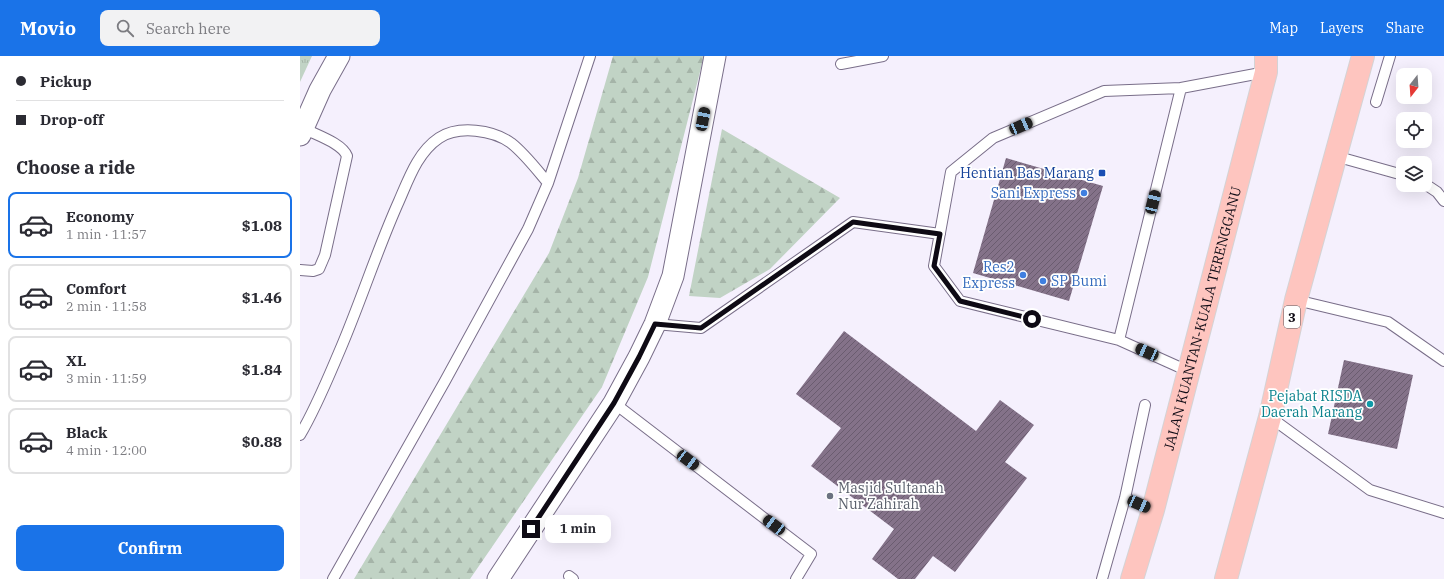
<!DOCTYPE html>
<meta charset="utf-8">
<style>
:root{--surface:#fff;--page:#f2f2f3;--text:#2b2b33;--muted:#7c7c81;--line:#e1e1e2;--accent:#1a73e8}
body{margin:0;font-family:"IBM Plex Serif",serif;background:var(--page);color:var(--text);height:100vh;display:flex;flex-direction:column;font-size:15px;white-space:nowrap}
*{box-sizing:border-box;margin:0}
p{font-size:13px;color:var(--muted)}
.icon{flex:none;width:22px;height:22px;fill:none;stroke:currentColor;stroke-width:2;stroke-linecap:round;stroke-linejoin:round}
.map{position:relative;flex:1;overflow:hidden}
.drawer{display:flex;flex-direction:column;background:var(--surface);width:300px}
.drawer>*{flex:none}
.hud{display:grid;align-content:center;height:88px;padding:0 16px;background:var(--surface)}
.needle{width:26px;rotate:197deg}
.fabs{position:absolute;left:1096px;top:12px;display:grid;gap:8px}
.fabs a{display:grid;place-items:center;width:36px;height:36px;border-radius:8px;background:var(--surface);box-shadow:0 4px 16px #0002;font-size:20px}
.end{position:absolute;width:18px;height:18px;margin:-9px;border:5px solid #0e0a14;background:#fff;box-shadow:0 0 0 2px #fff}
.from{border-radius:50%}
.bubble{position:absolute;height:28px;border-radius:8px;background:var(--surface);box-shadow:0 4px 16px #0002;font-size:13px;font-weight:700;line-height:28px;text-align:center}
.car{position:absolute;width:12px;height:24px;margin:-12px -6px;border-radius:5px;box-shadow:0 0 3px 1px #0007;background:linear-gradient(#222 24%,#8ab4d8 0 40%,#222 0 76%,#8ab4d8 0 86%,#222 0)}
.hud b{display:flex;align-items:center;gap:14px;height:38px;font-size:15px}
.hud b+b{border-top:1px solid var(--line)}
.hud i{width:10px;height:10px;background:var(--text)}
ul{padding:0;list-style:none}
li{display:flex;align-items:center;gap:12px;height:66px;margin:0 8px 6px;padding:0 8px;border:2px solid var(--line);border-radius:8px}
li div{flex:1}
li b{display:block;font-size:15px}
li em{font-style:normal;font-weight:700}
li.selected{border-color:var(--accent)}
li>.icon{width:36px;height:36px;stroke-width:1.5}
h2{padding:0 16px;font-size:18px;line-height:48px}
.button{display:flex;gap:8px;margin-top:auto;padding:8px 16px}
.button a{flex:1;height:46px;border-radius:8px;background:var(--accent);color:#fff;font-size:16px;font-weight:700;line-height:46px;text-align:center}
header{display:flex;align-items:center;gap:24px;box-sizing:border-box;height:56px;padding:0 20px;background:var(--accent);color:#fff}
header strong{font-size:19px}
nav{display:flex;gap:22px;margin-inline-start:auto;font-size:14px}
.search{width:280px;height:36px;background:var(--page);display:flex;align-items:center;gap:10px;box-sizing:border-box;padding:0 14px;border-radius:8px;color:var(--muted);font-size:15px}
main{display:flex;flex:1;min-height:0}
.map>svg:first-child{display:block}
</style>
<header>
<strong>Movio</strong>
<div class="search"><svg class="icon" aria-label="search" viewBox="0 0 24 24"><circle cx="10" cy="10" r="6"/><path d="M15 15l6 6"/></svg>Search here</div>
<nav><a>Map</a><a>Layers</a><a>Share</a></nav>
</header>
<main>
<section class="drawer">
<div class="hud">
<b><i class="from"></i>Pickup</b>
<b><i></i>Drop-off</b>
</div>
<h2>Choose a ride</h2>
<ul>
<li class="selected"><svg class="icon" aria-label="car" viewBox="0 0 24 24"><path d="M5 17H2v-5l4-1 3-4h7l3 4 3 1v5h-3M9 17h6M6 11h13"/><circle cx="7" cy="17" r="2"/><circle cx="17" cy="17" r="2"/></svg><div><b>Economy</b><p>1 min · 11:57</p></div><em>$1.08</em></li>
<li><svg class="icon" aria-label="car" viewBox="0 0 24 24"><path d="M5 17H2v-5l4-1 3-4h7l3 4 3 1v5h-3M9 17h6M6 11h13"/><circle cx="7" cy="17" r="2"/><circle cx="17" cy="17" r="2"/></svg><div><b>Comfort</b><p>2 min · 11:58</p></div><em>$1.46</em></li>
<li><svg class="icon" aria-label="car" viewBox="0 0 24 24"><path d="M5 17H2v-5l4-1 3-4h7l3 4 3 1v5h-3M9 17h6M6 11h13"/><circle cx="7" cy="17" r="2"/><circle cx="17" cy="17" r="2"/></svg><div><b>XL</b><p>3 min · 11:59</p></div><em>$1.84</em></li>
<li><svg class="icon" aria-label="car" viewBox="0 0 24 24"><path d="M5 17H2v-5l4-1 3-4h7l3 4 3 1v5h-3M9 17h6M6 11h13"/><circle cx="7" cy="17" r="2"/><circle cx="17" cy="17" r="2"/></svg><div><b>Black</b><p>4 min · 12:00</p></div><em>$0.88</em></li>
</ul>
<div class="button"><a>Confirm</a></div>
</section>
<div class="map">
<svg width="1144" height="523" viewBox="0 0 1144 523">
<defs>
<pattern id="grass-tufts" width="24" height="20" patternUnits="userSpaceOnUse"><rect width="24" height="20" fill="#c1d3c5"/><path d="M3 7l-1-3M5 7V3M7 7l1-3M15 17l-1-3M17 17v-4M19 17l1-3" fill="none" stroke="#a5b4a8"/></pattern>
<pattern id="forest-firs" width="22" height="20" patternUnits="userSpaceOnUse"><rect width="22" height="20" fill="#c1d3c5"/><path d="M5 1l3.5 6h-7zM16 11l3.5 6h-7z" fill="#a5b4a8"/></pattern>
<pattern id="building-hatch" width="6" height="6" patternUnits="userSpaceOnUse"><rect width="6" height="6" fill="#847289"/><path d="M-1 1l2-2M0 6l6-6M5 7l2-2" fill="none" stroke="#6a5c6f"/></pattern>
</defs>
<rect width="100%" height="100%" fill="#f5f0fd"/>
<!-- grass -->
<path fill="url(#grass-tufts)" d="M0 0H12L0 26Z"/>
<!-- forest -->
<path fill="url(#forest-firs)" d="M313 0H404L348 221 302 331 170 523H54L249 197 278 122Z
M422 73 540 142 470 213 420 242 389 240Z"/>
<!-- building -->
<path fill="url(#building-hatch)" d="M706 102 803 130 769 245 673 217Z
M544 275 676 375 700 344 734 369 705 406 727 422 655 516 633 500 615 523H598L572 503 594 473 511 410 541 372 496 338Z
M1044 304 1113 319 1097 393 1028 378Z"/>
<g fill="none" stroke-linecap="round" stroke-linejoin="round">
<!-- lane casing -->
<g stroke="#796e89" stroke-width="12">
<path id="lane" d="M541 8 583 0
M881 32 804 35 693 82 651 116 634 210 660 245 819 284 888 315
M1076 46 1090 0
M1035 100 1103 119
M1125 128 1137 136 1144 145
M0 214 13 215 19 213 25 199 47 100C42 87 16 79 3 72
M996 244 1088 266 1144 305
M355 268 401 272 553 166 640 178
M819 284 881 32 966 16
M314 347 511 498 496 523
M970 361 1070 434 1144 457
M0 379C16 352 28 322 40 294 61 245 77 194 99 145 109 122 118 96 139 82 159 69 193 74 211 87 225 98 237 114 248 127
M825 442 853 454
M269 520 273 523
M33 523 145 325 228 173 248 127 290 0
M802 523 825 442 845 349"/>
</g>
<!-- street casing -->
<g stroke="#796e89" stroke-width="23">
<path id="street" d="M0 79 20 34 39 0
M198 523 314 347 339 301 355 268 373 220 415 0"/>
</g>
<!-- highway casing -->
<g stroke="#d4d3d5" stroke-width="24">
<g id="highway">
<path id="s1" d="M832 523 853 454 966 16V0"/>
<path d="M926 523 970 361 996 244 1063 0"/>
</g>
</g>
<!-- lane -->
<use href="#lane" stroke="#fff" stroke-width="10"/>
<!-- street -->
<use href="#street" stroke="#fff" stroke-width="21"/>
<!-- highway -->
<use href="#highway" stroke="#fec5bf" stroke-width="22"/>
</g>
<g fill="none" stroke-linecap="round" stroke-linejoin="round">
<!-- route -->
<path stroke="#0e0a14" stroke-width="5" d="M231 473 314 347 339 301 355 268 401 272 553 166 640 178 634 210 660 245 732 263"/>
</g>
<!-- markers -->
<rect fill="#1a4fb4" stroke="#fff" stroke-width="1.5" x="798" y="113" width="8" height="8" rx="2"/>
<g fill="#3f7fe0" stroke="#fff" stroke-width="1.5">
<circle cx="784" cy="137" r="4"/>
<circle cx="723" cy="219" r="4"/>
<circle cx="743" cy="225" r="4"/>
</g>
<circle fill="#0f9aa8" stroke="#fff" stroke-width="1.5" cx="1070" cy="348" r="4"/>
<circle fill="#6b7280" stroke="#fff" stroke-width="1.5" cx="530" cy="440" r="4"/>
<g text-anchor="middle" dominant-baseline="central" stroke-width="3.5" stroke-linejoin="round" paint-order="stroke">
<!-- shield labels -->
<rect fill="#fff" stroke="#56545a" stroke-width="1" x="984" y="250" width="16" height="22" rx="3"/>
<g font-size="13" font-weight="bold" fill="#0e0a14">
<text x="992" y="261">3</text>
</g>
<!-- transit labels -->
<g font-size="14" fill="#164399" stroke="#fff" text-anchor="end">
<text x="794" y="117">Hentian Bas Marang</text>
</g>
<!-- shop labels -->
<g font-size="14" fill="#366cbe" stroke="#fff" text-anchor="end">
<text x="776" y="137">Sani Express</text>
<text x="715" y="211">Res2<tspan x="715" dy="16">Express</tspan></text>
<text x="751" y="225" text-anchor="start">SP Bumi</text>
</g>
<!-- street labels -->
<g font-size="14" fill="#0e0a14" stroke="#fff">
<text stroke="none"><textPath href="#s1" startOffset="270">JALAN KUANTAN-KUALA TERENGGANU</textPath></text>
</g>
<!-- culture labels -->
<g font-size="14" fill="#0d838f" stroke="#fff" text-anchor="end">
<text x="1062" y="340">Pejabat RISDA<tspan x="1062" dy="16">Daerah Marang</tspan></text>
</g>
<!-- worship labels -->
<g font-size="14" fill="#5b616d" stroke="#fff" text-anchor="start">
<text x="538" y="432">Masjid Sultanah<tspan x="538" dy="16">Nur Zahirah</tspan></text>
</g>
</g>
</svg>
<div class="fabs">
<a><svg class="needle" viewBox="-14 -14 28 28"><path d="M0-13l5 13h-10z" fill="#e53935"/><path d="M0 13l5-13h-10z" fill="#7c7c81"/></svg></a>
<a><svg class="icon" aria-label="locate" viewBox="0 0 24 24"><circle cx="12" cy="12" r="6"/><path d="M12 2v4M12 18v4M2 12h4M18 12h4"/></svg></a>
<a><svg class="icon" aria-label="layers" viewBox="0 0 24 24"><path d="M12 4l9 5-9 5-9-5zM3 14l9 5 9-5"/></svg></a>
</div>
<i class="end from" style="left:732px;top:263px"></i>
<i class="end" style="left:231px;top:473px"></i>
<div class="bubble" style="left:245px;top:459px;width:66px">1 min</div>
<i class="car" style="left:403px;top:63px;rotate:11deg"></i>
<i class="car" style="left:721px;top:70px;rotate:67deg"></i>
<i class="car" style="left:853px;top:146px;rotate:14deg"></i>
<i class="car" style="left:847px;top:296px;rotate:294deg"></i>
<i class="car" style="left:388px;top:404px;rotate:127deg"></i>
<i class="car" style="left:839px;top:448px;rotate:114deg"></i>
<i class="car" style="left:474px;top:469px;rotate:307deg"></i>
</div>
</main>
